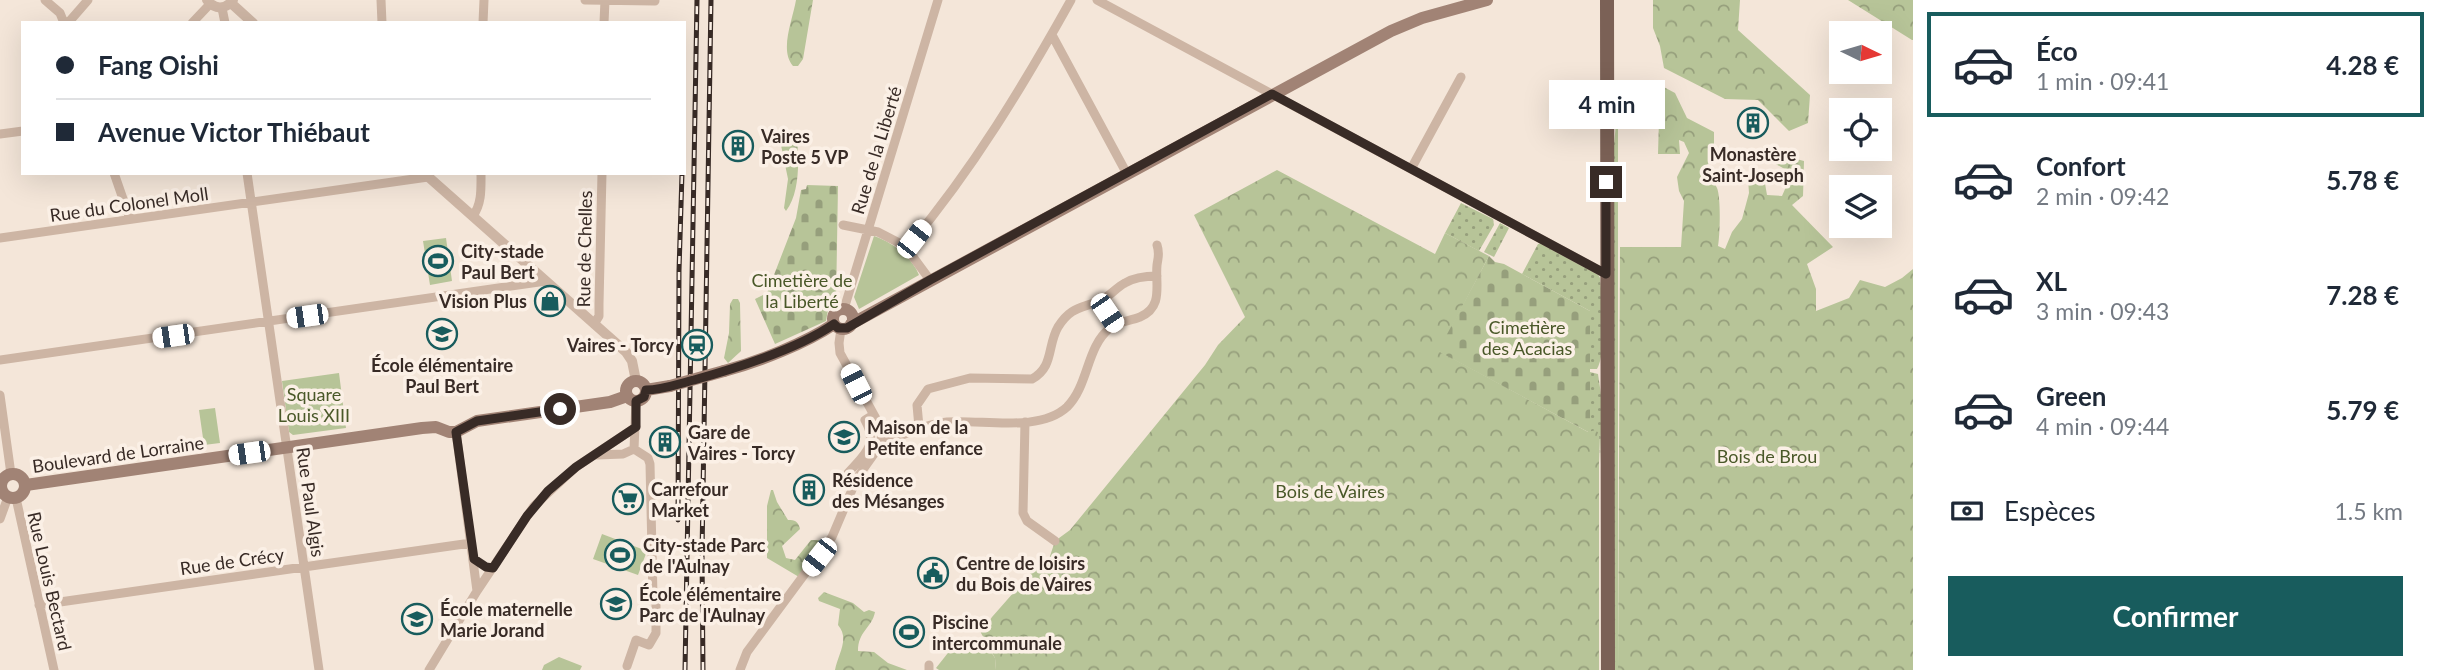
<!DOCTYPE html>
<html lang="fr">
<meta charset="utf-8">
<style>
:root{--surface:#fff;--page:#f2f2f3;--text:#1f2937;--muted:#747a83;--line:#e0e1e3;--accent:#185c5d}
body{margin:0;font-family:Lato,sans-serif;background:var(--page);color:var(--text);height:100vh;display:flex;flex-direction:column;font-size:26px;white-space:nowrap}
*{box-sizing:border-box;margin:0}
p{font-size:23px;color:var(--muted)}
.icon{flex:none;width:38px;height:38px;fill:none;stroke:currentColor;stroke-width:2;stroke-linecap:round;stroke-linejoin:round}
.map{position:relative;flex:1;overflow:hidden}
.drawer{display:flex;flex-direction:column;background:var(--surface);width:525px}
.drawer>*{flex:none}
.hud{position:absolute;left:21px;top:21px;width:665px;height:154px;border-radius:0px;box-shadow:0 7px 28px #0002;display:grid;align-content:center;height:154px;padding:0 35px;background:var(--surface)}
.needle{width:46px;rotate:95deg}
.buttons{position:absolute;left:1829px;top:21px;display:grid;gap:14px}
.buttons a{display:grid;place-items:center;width:63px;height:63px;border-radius:0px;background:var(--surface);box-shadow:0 7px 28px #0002;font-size:35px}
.end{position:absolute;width:32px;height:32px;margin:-16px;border:9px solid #382b26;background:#fff;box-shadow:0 0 0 4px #fff}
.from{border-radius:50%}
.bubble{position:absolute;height:49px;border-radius:0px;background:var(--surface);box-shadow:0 7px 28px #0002;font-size:23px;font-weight:700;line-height:49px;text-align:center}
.car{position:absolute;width:21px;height:42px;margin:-21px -10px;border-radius:9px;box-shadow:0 0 5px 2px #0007;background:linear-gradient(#fff 24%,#345 0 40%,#fff 0 76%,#345 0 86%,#fff 0)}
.hud b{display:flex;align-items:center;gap:24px;height:66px;font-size:26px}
.hud b+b{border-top:2px solid var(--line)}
.hud i{width:18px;height:18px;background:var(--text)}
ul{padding:12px 0 0;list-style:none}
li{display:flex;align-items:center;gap:21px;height:105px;margin:0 14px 10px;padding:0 21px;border:4px solid transparent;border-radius:0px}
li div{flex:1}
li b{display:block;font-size:26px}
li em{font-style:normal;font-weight:700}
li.active{border-color:var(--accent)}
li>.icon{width:63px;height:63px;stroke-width:1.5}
.pay{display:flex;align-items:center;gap:18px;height:77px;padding:0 35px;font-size:26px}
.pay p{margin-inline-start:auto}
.button{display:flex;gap:14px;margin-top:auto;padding:14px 35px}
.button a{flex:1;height:80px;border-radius:0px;background:var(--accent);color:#fff;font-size:28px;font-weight:700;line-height:80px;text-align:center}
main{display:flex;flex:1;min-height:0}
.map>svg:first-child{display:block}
</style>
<main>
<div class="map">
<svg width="1913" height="670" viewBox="0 0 1913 670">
<defs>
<pattern id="grass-dots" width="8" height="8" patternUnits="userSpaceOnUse" patternTransform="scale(1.75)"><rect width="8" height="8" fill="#b7c498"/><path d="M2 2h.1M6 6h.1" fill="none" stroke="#969f7c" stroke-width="1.8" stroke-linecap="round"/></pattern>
<pattern id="forest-crowns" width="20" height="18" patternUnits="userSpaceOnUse" patternTransform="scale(1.75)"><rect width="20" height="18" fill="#b7c498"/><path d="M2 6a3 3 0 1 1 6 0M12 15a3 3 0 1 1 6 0" fill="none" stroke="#969f7c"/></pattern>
<pattern id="cemetery-stones" width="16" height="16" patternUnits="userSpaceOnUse" patternTransform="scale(1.75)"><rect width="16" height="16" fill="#b7c498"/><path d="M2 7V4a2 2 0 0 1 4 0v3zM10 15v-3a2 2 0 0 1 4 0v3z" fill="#969f7c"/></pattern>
</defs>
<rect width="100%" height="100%" fill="#f4e6d9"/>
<!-- grass -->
<path fill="url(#grass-dots)" d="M1618 104V670H1612L1613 154Z
M1461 203 1493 219 1494 225 1479 251 1445 233Z
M1500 223 1509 228 1494 257 1484 252Z
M1542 243 1598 274 1600 278C1602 298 1607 352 1597 369H1590V311L1522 274 1538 244Z
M1590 372 1598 374 1602 401 1600 464 1599 434 1590 433Z"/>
<!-- forest -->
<path fill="url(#forest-crowns)" d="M796 0H813L803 59 798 66H793C779 50 793 19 796 0Z
M1653 0H1740L1738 30 1810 95 1808 123 1789 131 1758 100 1725 99 1664 68 1660 46 1653 28Z
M1848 0H1913V40H1912Z
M1660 85 1675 93 1687 118 1714 132V158L1704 168C1708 174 1714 181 1717 188 1721 197 1720 236 1718 246L1725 249 1732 232 1742 219 1749 193 1748 179 1752 169 1763 172 1767 195 1782 196 1792 173 1772 162 1773 157 1781 155 1804 161 1803 196 1792 205 1833 247 1807 264 1816 289V311L1849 298 1860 280 1885 287 1902 278 1913 269V670H1618L1620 247H1681L1684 201 1679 191 1677 177 1689 153 1684 142 1679 140 1680 154H1658Z
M794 130 796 132C799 155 801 192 786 211L784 208 788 179 781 145 783 136Z
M1277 170 1435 254 1445 233 1489 256 1439 351 1588 432 1596 430 1599 434V670H996L995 658 981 633 992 617 1037 566 1046 568 1055 541 1070 530 1205 365 1218 345 1245 317 1194 215Z
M733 299H738L740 303 741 351 728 363 724 358 729 333 730 304Z
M771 490H773L777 502 788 520C795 520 798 521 800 529L782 546 786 558 795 560 811 540H819L822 553 799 577 767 558V506Z
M824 592 853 603 864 612 869 610 875 612C872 628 858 631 858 651L874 652 888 663 907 670H835C838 654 850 639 838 625L840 609 819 601 818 598Z"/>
<!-- cemetery -->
<path fill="url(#cemetery-stones)" d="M807 185 838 186 836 303 828 310 826 321 775 344 755 299 767 293 796 218 801 190 806 189Z
M1489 256 1495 262 1504 264 1590 311V433L1438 351Z"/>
<!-- green -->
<path fill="#b7c498" d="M874 236C892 242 912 257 919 275L859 309 854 297Z
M446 238 452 281 430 285 423 241Z
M339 373 346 428 293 435 289 432 282 381Z
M215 408 220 443 204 445 199 410Z
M602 534 647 551 638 575 593 559Z
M959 639 976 652 984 641 995 658 996 670H939L936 668Z
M559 657 582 666 580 670H542L544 665Z"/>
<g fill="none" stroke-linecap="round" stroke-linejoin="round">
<!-- minor -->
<path stroke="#cdb5a4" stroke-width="9" d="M45 0 60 13 64 23
M381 0 382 23
M585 0 655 1
M1097 0 1606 274
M222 8 225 23
M68 23 88 0
M192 23 210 4
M483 23 484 0
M604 23 605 0
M1052 35 1127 174
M0 134 23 131
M1411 169 1461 77
M114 173 130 219
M247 173 319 670
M473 216C482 203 481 189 481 173
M843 225 878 232 905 246 930 280
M0 238 428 177
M905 246 910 244C973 169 1023 86 1071 0
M1099 301 1114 325
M844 309 938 0
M594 324 599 316V304L602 173
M0 360 546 281
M0 395 11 474
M1025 422 1023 513 1027 521 1055 541
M919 427 917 405 928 389 970 378 1032 379C1054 367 1047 346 1058 327 1072 305 1083 309 1103 299 1111 295 1117 287 1125 283 1135 277 1147 276 1157 276
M456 432 477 591
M881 441C905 437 922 424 947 422 982 419 1039 433 1067 407 1089 385 1086 347 1110 328 1119 321 1130 321 1140 317 1164 307 1155 284 1157 265 1158 257 1160 254 1157 245
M597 455 623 454 634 449 636 401
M848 473C864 455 879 445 865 420L873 415
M16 498 54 670
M0 519 8 497
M39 605 471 543
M627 666 636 640 649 645 656 633V603L653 596 650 464 648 458 634 449
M429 670 477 591 534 506 576 467 636 427
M740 670 747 652 832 537 857 478 879 447 882 436 880 426 840 353 839 343 841 329
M929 670V665"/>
<!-- tertiary -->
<path stroke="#cdb5a4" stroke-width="10" d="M207 0C215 10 225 10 233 0
M231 3 253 23
M424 173 626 352 632 361 636 381"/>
<!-- secondary -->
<path stroke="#a18375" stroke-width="12" d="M833 319a10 10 0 1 1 20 0a10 10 0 1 1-20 0Z
M851 324 1391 31 1422 18 1487 0
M724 371C758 362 806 343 834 324
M626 391a10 10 0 1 1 20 0a10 10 0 1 1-20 0Z
M646 390 670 386
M1 486a12 12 0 1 1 24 0a12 12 0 1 1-24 0Z
M26 485 422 428 436 427 449 432H456L477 421 610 402 627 396"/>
<!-- primary -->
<path stroke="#7b6156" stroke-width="14" d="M1607 0 1608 670"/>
<!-- rail casing -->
<g stroke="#382b26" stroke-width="5">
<path id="rail" d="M678 520 679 271 682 173
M685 670 697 0
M703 670 702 554 711 0"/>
</g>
<!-- rail -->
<use href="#rail" stroke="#fbf0e6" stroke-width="2.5" stroke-dasharray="8" stroke-linecap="butt"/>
<!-- secondary-bridge -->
<path stroke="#a18375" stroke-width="12" d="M670 386 724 371"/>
</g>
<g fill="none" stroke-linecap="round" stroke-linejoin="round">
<!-- route -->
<path stroke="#382b26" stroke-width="9" d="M560 409 477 421 456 432 474 559 486 567 493 568 527 516 548 491 576 467 636 427V401L644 397 646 390C662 390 678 384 694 380 737 368 798 349 834 324L838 328H847L930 280 1272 94 1606 274V182"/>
</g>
<!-- icons -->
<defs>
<g id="building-ring" transform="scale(1.575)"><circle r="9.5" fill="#fbf0e6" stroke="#185c5d" stroke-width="1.5"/><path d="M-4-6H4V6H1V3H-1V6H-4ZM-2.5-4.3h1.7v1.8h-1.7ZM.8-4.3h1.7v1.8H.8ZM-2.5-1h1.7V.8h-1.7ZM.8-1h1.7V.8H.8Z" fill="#185c5d"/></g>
<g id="stadium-ring" transform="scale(1.575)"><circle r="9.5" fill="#fbf0e6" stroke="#185c5d" stroke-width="1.5"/><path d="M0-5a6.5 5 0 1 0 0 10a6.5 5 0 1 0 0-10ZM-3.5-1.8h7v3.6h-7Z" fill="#185c5d"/></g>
<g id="shop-ring" transform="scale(1.575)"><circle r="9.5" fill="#fbf0e6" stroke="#185c5d" stroke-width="1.5"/><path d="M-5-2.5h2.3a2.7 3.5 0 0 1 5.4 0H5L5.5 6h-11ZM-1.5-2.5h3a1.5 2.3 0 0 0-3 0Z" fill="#185c5d"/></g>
<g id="school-ring" transform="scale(1.575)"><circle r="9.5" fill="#fbf0e6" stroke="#185c5d" stroke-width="1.5"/><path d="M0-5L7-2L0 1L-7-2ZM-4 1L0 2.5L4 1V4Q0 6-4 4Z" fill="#185c5d"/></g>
<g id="station-ring" transform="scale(1.575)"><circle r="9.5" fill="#fbf0e6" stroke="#185c5d" stroke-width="1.5"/><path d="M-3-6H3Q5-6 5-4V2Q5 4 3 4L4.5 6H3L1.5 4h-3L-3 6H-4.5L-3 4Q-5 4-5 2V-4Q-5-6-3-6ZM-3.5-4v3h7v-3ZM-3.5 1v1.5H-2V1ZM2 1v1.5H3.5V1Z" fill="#185c5d"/></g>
<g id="supermarket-ring" transform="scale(1.575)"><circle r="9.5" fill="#fbf0e6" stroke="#185c5d" stroke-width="1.5"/><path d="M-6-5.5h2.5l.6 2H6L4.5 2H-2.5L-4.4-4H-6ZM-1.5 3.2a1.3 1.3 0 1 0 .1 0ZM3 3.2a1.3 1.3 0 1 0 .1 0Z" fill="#185c5d"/></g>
<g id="civic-ring" transform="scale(1.575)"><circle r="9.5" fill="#fbf0e6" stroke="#185c5d" stroke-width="1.5"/><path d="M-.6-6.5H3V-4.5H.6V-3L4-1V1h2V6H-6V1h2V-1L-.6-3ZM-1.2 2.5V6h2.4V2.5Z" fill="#185c5d"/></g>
</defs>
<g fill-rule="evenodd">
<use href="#building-ring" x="1753" y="123"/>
<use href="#building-ring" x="738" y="146"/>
<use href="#stadium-ring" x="438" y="261"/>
<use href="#shop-ring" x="550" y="301"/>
<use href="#school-ring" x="442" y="334"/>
<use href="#station-ring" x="697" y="345"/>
<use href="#school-ring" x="844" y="437"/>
<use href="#building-ring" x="665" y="442"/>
<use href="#building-ring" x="809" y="490"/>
<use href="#supermarket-ring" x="628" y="499"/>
<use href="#stadium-ring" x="620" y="555"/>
<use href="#civic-ring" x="933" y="573"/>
<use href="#school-ring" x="616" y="604"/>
<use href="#school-ring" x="417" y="619"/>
<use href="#stadium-ring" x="909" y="632"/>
</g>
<g text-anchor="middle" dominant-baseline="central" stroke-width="7" stroke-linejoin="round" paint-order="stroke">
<!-- poi labels -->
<g font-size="18" font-weight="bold" fill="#382b26" stroke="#fbf0e6" text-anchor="start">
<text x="761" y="136">Vaires<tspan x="761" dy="21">Poste 5 VP</tspan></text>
<text x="1753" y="154" text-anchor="middle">Monastère<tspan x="1753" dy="21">Saint-Joseph</tspan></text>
<text x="461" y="251">City-stade<tspan x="461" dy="21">Paul Bert</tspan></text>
<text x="527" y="301" text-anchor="end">Vision Plus</text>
<text x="674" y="345" text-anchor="end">Vaires - Torcy</text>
<text x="442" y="365" text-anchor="middle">École élémentaire<tspan x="442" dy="21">Paul Bert</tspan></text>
<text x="867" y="427">Maison de la<tspan x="867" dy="21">Petite enfance</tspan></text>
<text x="688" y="432">Gare de<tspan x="688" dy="21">Vaires - Torcy</tspan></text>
<text x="832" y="480">Résidence<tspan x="832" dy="21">des Mésanges</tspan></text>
<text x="651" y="489">Carrefour<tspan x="651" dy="21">Market</tspan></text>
<text x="643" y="545">City-stade Parc<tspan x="643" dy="21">de l'Aulnay</tspan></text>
<text x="956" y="563">Centre de loisirs<tspan x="956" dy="21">du Bois de Vaires</tspan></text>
<text x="639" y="594">École élémentaire<tspan x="639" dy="21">Parc de l'Aulnay</tspan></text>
<text x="440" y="609">École maternelle<tspan x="440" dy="21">Marie Jorand</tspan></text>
<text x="932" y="622">Piscine<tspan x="932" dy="21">intercommunale</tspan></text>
</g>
<!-- street labels -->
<g font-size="18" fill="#382b26" stroke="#fbf0e6">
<text transform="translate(876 150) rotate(-73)">Rue de la Liberté</text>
<text transform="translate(129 204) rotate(-8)">Rue du Colonel Moll</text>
<text transform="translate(584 249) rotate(-89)">Rue de Chelles</text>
<text transform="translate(118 454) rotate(-8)">Boulevard de Lorraine</text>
<text transform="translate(311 502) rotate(82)">Rue Paul Algis</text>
<text transform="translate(232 561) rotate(-8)">Rue de Crécy</text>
<text transform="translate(50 581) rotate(77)">Rue Louis Bectard</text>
</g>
<!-- park labels -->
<g font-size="18" fill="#495828" stroke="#fbf0e6">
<text x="802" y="280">Cimetière de<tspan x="802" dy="21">la Liberté</tspan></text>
<text x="1527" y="327">Cimetière<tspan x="1527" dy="21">des Acacias</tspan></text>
<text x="314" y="394">Square<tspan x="314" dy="21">Louis XIII</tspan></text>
<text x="1767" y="456">Bois de Brou</text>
<text x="1330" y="491">Bois de Vaires</text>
</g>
</g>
</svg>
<div class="buttons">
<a><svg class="needle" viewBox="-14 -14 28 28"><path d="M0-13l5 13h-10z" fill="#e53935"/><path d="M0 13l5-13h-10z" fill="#747a83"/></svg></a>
<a><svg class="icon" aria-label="locate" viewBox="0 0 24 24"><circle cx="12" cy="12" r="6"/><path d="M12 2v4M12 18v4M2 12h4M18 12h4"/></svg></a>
<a><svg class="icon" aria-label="layers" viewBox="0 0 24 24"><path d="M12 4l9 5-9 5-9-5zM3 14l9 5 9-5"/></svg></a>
</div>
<i class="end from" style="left:560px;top:409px"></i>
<i class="end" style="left:1606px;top:182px"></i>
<div class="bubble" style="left:1549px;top:80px;width:116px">4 min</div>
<i class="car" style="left:914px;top:239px;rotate:38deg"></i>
<i class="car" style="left:1107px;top:313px;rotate:146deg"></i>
<i class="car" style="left:307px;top:316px;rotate:262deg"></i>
<i class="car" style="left:173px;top:336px;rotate:262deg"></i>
<i class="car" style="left:856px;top:384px;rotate:333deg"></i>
<i class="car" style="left:249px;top:453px;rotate:262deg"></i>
<i class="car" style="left:819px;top:557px;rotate:218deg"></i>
<div class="hud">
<b><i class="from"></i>Fang Oishi</b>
<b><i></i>Avenue Victor Thiébaut</b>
</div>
</div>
<section class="drawer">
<ul>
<li class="active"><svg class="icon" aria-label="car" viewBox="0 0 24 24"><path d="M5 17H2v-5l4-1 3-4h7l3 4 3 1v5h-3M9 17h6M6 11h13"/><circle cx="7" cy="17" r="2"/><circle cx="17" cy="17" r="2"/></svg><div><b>Éco</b><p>1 min · 09:41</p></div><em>4.28 €</em></li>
<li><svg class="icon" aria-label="car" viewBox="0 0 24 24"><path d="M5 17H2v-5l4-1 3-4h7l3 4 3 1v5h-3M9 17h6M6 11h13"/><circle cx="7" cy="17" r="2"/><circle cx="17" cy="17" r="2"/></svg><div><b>Confort</b><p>2 min · 09:42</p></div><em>5.78 €</em></li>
<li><svg class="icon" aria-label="car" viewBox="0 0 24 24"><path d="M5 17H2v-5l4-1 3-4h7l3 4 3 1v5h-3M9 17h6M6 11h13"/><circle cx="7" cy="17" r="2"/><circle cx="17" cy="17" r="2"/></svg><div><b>XL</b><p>3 min · 09:43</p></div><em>7.28 €</em></li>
<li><svg class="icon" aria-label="car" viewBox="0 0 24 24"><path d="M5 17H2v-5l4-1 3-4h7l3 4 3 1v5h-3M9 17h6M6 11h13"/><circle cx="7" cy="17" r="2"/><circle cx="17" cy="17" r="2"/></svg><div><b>Green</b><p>4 min · 09:44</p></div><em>5.79 €</em></li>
</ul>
<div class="pay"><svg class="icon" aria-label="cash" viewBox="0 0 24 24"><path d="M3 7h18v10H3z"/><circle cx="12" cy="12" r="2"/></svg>Espèces<p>1.5 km</p></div>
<div class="button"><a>Confirmer</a></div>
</section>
</main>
